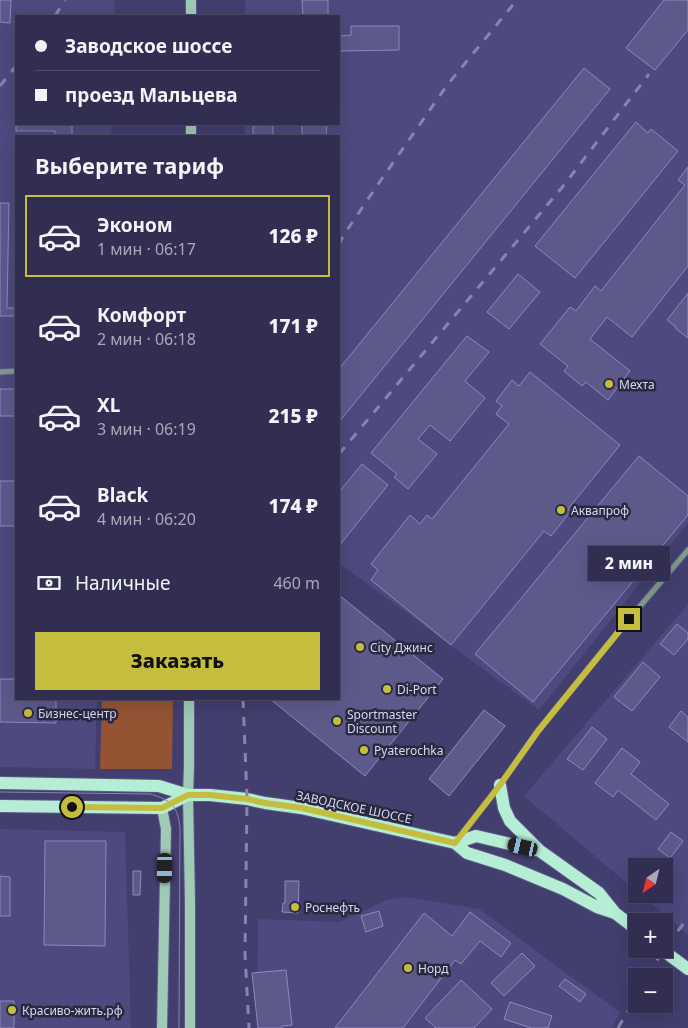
<!DOCTYPE html>
<html lang="ru">
<meta charset="utf-8">
<style>
:root{--surface:#322e52;--page:#3a3659;--text:#f1f3f6;--muted:#a8a8b8;--line:#4d4a69;--accent:#c4bd3e}
body{margin:0;font-family:"Noto Sans",sans-serif;background:var(--page);color:var(--text);height:100vh;display:flex;flex-direction:column;font-size:19px;white-space:nowrap}
*{box-sizing:border-box;margin:0}
p{font-size:16px;color:var(--muted)}
.icon{flex:none;width:28px;height:28px;fill:none;stroke:currentColor;stroke-width:2;stroke-linecap:round;stroke-linejoin:round}
.map{position:relative;flex:1;overflow:hidden}
.drawer{position:absolute;left:15px;top:135px;width:325px;height:565px;display:flex;flex-direction:column;background:var(--surface);border-radius:0px;box-shadow:0 5px 20px #0002,0 0 0 1px var(--line)}
.drawer>*{flex:none}
.hud{position:absolute;left:15px;top:15px;width:325px;height:110px;border-radius:0px;box-shadow:0 5px 20px #0002,0 0 0 1px var(--line);display:grid;align-content:center;height:110px;padding:0 20px;background:var(--surface)}
.needle{width:32px;rotate:215deg}
.controls{position:absolute;left:628px;top:858px;display:grid;gap:10px}
.controls a{display:grid;place-items:center;width:45px;height:45px;border-radius:0px;background:var(--surface);box-shadow:0 5px 20px #0002,0 0 0 1px var(--line);font-size:25px}
.end{position:absolute;width:22px;height:22px;margin:-11px;border:6px solid #c4bd3e;background:#111;box-shadow:0 0 0 2px #111}
.from{border-radius:50%}
.bubble{position:absolute;height:35px;border-radius:0px;background:var(--surface);box-shadow:0 5px 20px #0002,0 0 0 1px var(--line);font-size:16px;font-weight:800;line-height:35px;text-align:center}
.car{position:absolute;width:15px;height:30px;margin:-15px -8px;border-radius:6px;box-shadow:0 0 4px 1px #0007;background:linear-gradient(#222 24%,#8ab4d8 0 40%,#222 0 76%,#8ab4d8 0 86%,#222 0)}
.hud b{display:flex;align-items:center;gap:18px;height:48px;font-size:19px}
.hud b+b{border-top:1px solid var(--line)}
.hud i{width:12px;height:12px;background:var(--text)}
ul{padding:0;list-style:none}
li{display:flex;align-items:center;gap:15px;height:82px;margin:0 10px 8px;padding:0 10px;border:2px solid transparent;border-radius:0px}
li div{flex:1}
li b{display:block;font-size:19px}
li em{font-style:normal;font-weight:800}
li.active{border-color:var(--accent)}
li>.icon{width:45px;height:45px;stroke-width:1.5}
h2{padding:0 20px;font-size:22px;line-height:60px}
.pay{display:flex;align-items:center;gap:12px;height:55px;padding:0 20px;font-size:19px}
.pay p{margin-inline-start:auto}
.primary-button{display:flex;gap:10px;margin-top:auto;padding:10px 20px}
.primary-button a{flex:1;height:58px;border-radius:0px;background:var(--accent);color:#111;font-size:20px;font-weight:800;line-height:58px;text-align:center}
.map>svg:first-child{display:block}
</style>
<div class="map">
<svg width="688" height="1028" viewBox="0 0 688 1028">
<rect width="100%" height="100%" fill="#423e6e"/>
<!-- built -->
<path fill="#4e497e" d="M0 0H115L114 16H16V124H112L111 136H16V699H97L95 769 0 767Z
M245 0H688V523L539 710 339 563V136H245V124H339V16H245Z
M688 604V935L640 894H664V866H636V891L524 796Z
M0 829 125 832 131 1028H0Z
M406 897 479 909 621 1013 610 1028H257L258 919 340 922 386 900Z"/>
<!-- green -->
<path fill="#945434" d="M102 699H173L172 769H100Z"/>
<!-- building -->
<path fill="#5d598b" stroke="#8c8abf" d="M0 0H11L10 23 0 22Z
M302 0H328V16H303Z
M664 0H688V30L655 70 626 48Z
M351 26H399V50L339 51V36L351 35Z
M584 68 610 89 339 422V369Z
M636 122 648 133 651 129 678 151 575 278 535 246Z
M16 124H72V136H55V131H16Z
M302 124H327L326 136H302Z
M273 125V136H253V126Z
M688 167V266L632 337 607 317 590 339 630 371 608 400 586 382 582 386 564 371 568 366 540 344 570 307 576 311 595 286 601 291 685 185 678 180Z
M0 203H9L7 308H16V316H0Z
M518 274 540 292 509 329 487 312Z
M688 293V338L675 328 676 327 667 320Z
M467 336 489 352 465 381 485 398 450 441 430 425 418 439 437 454 408 489 394 477 397 474 371 453Z
M530 372 620 445 568 509 571 511 551 536 544 531 451 645 371 580 378 570 371 564 410 515 420 524 427 515 432 519 509 424 496 414 502 406 496 401 512 380 519 386Z
M0 389H16V416H0Z
M639 456 688 496V515L533 702 475 654Z
M362 464 388 485 339 546V492Z
M0 481H16V526H0Z
M339 595 443 679 365 776 270 699H339Z
M677 624 688 633V639L674 655 660 644Z
M643 662 660 677 632 711 614 697Z
M0 679H16V699H56V723L0 722Z
M484 710 505 726 449 796 429 779Z
M681 711 688 717V742L669 727Z
M592 727 607 739 583 770 567 759Z
M622 748 640 762 631 774 669 804 656 820 618 790 613 797 595 783Z
M671 832 683 841 670 858 658 849Z
M45 841H106L105 946 44 945Z
M133 871H141L140 895H133Z
M0 876 10 877V916H0Z
M285 881H299L298 913 282 912 283 903H285Z
M379 911 383 926 366 932 361 916Z
M470 912 511 943 501 957 480 941 461 964 455 960 403 1028H335L424 913 452 936Z
M522 953 535 966 504 996 491 983Z
M286 970 292 1025 282 1026V1028H258L252 973Z
M565 979 586 994 580 1002 559 986Z
M461 980 492 1009 474 1028H436L425 1018Z
M0 1001H14V1028H0Z
M510 1002 552 1016 548 1028H531L504 1019Z"/>
<g fill="none" stroke-linecap="round" stroke-linejoin="round">
<!-- street casing -->
<g stroke="#5d5a86" stroke-width="7">
<path id="street" d="M0 372 16 371
M458 839 500 785 538 731 618 632 688 550"/>
</g>
<!-- secondary casing -->
<g stroke="#5d5a86" stroke-width="12">
<path id="secondary" d="M191 16V0
M191 136V124
M189 699V766L188 795 190 903V1028
M162 1028 166 829 162 808"/>
</g>
<!-- primary casing -->
<g stroke="#5d5a86" stroke-width="14">
<path id="primary" d="M0 783 159 786 188 795H210L247 799 265 803 301 808 455 843 476 836 540 851 599 893 615 913 636 929
M500 785 504 808 510 821 540 851
M0 806 162 808 188 795
M455 843 467 853 505 865 563 889 597 907 615 913
M661 949 688 969"/>
</g>
<!-- street -->
<use href="#street" stroke="#7f9a8e" stroke-width="5"/>
<!-- secondary -->
<use href="#secondary" stroke="#9ecab6" stroke-width="10"/>
<!-- primary -->
<use href="#primary" stroke="#b5eed5" stroke-width="12"/>
<!-- tram -->
<path stroke="#8785ac" stroke-width="1" d="M0 792 150 794C171 800 177 805 180 827L179 1028"/>
<!-- rail -->
<path stroke="#8785ac" stroke-width="3" stroke-dasharray="9 9" stroke-linecap="butt" d="M55 16 65 0
M0 86 16 66
M339 245 343 236 381 180 448 84 517 0
M339 454 564 185 649 74
M243 699 247 799 245 954 249 1028
M648 976 663 950 688 918
M618 1028 636 997"/>
</g>
<g fill="none" stroke-linecap="round" stroke-linejoin="round">
<!-- route -->
<path stroke="#c4bd3e" stroke-width="6" d="M72 807 162 808 188 795H210L247 799 265 803 302 808 455 843 500 785 538 731 629 619"/>
</g>
<!-- markers -->
<g fill="#c4bd3e" stroke="#2a293f" stroke-width="2">
<circle cx="609" cy="384" r="5"/>
<circle cx="561" cy="510" r="5"/>
<circle cx="360" cy="647" r="5"/>
<circle cx="387" cy="689" r="5"/>
<circle cx="28" cy="713" r="5"/>
<circle cx="337" cy="721" r="5"/>
<circle cx="364" cy="750" r="5"/>
<circle cx="295" cy="907" r="5"/>
<circle cx="408" cy="968" r="5"/>
<circle cx="12" cy="1010" r="5"/>
</g>
<g text-anchor="middle" dominant-baseline="central" stroke-width="5" stroke-linejoin="round" paint-order="stroke">
<!-- poi labels -->
<g font-size="12" fill="#d8d8f5" stroke="#2a293f" text-anchor="start">
<text x="619" y="384">Мехта</text>
<text x="571" y="510">Аквапроф</text>
<text x="370" y="647">City Джинс</text>
<text x="397" y="689">Di-Port</text>
<text x="38" y="713">Бизнес-центр</text>
<text x="347" y="714">Sportmaster<tspan x="347" dy="14">Discount</tspan></text>
<text x="374" y="750">Pyaterochka</text>
<text x="305" y="907">Роснефть</text>
<text x="418" y="968">Норд</text>
<text x="22" y="1010">Красиво-жить.рф</text>
</g>
<!-- street labels -->
<g font-size="12" fill="#d8d8f5" stroke="#2a293f">
<text transform="translate(354 807) rotate(12)">ЗАВОДСКОЕ ШОССЕ</text>
</g>
</g>
</svg>
<div class="controls">
<a><svg class="needle" viewBox="-14 -14 28 28"><path d="M0-13l5 13h-10z" fill="#e53935"/><path d="M0 13l5-13h-10z" fill="#a8a8b8"/></svg></a>
<a>+</a>
<a>−</a>
</div>
<i class="end from" style="left:72px;top:807px"></i>
<i class="end" style="left:629px;top:619px"></i>
<div class="bubble" style="left:588px;top:546px;width:82px">2 мин</div>
<i class="car" style="left:523px;top:847px;rotate:283deg"></i>
<i class="car" style="left:165px;top:868px;rotate:181deg"></i>
<div class="hud">
<b><i class="from"></i>Заводское шоссе</b>
<b><i></i>проезд Мальцева</b>
</div>
<section class="drawer">
<h2>Выберите тариф</h2>
<ul>
<li class="active"><svg class="icon" aria-label="car" viewBox="0 0 24 24"><path d="M5 17H2v-5l4-1 3-4h7l3 4 3 1v5h-3M9 17h6M6 11h13"/><circle cx="7" cy="17" r="2"/><circle cx="17" cy="17" r="2"/></svg><div><b>Эконом</b><p>1 мин · 06:17</p></div><em>126 ₽</em></li>
<li><svg class="icon" aria-label="car" viewBox="0 0 24 24"><path d="M5 17H2v-5l4-1 3-4h7l3 4 3 1v5h-3M9 17h6M6 11h13"/><circle cx="7" cy="17" r="2"/><circle cx="17" cy="17" r="2"/></svg><div><b>Комфорт</b><p>2 мин · 06:18</p></div><em>171 ₽</em></li>
<li><svg class="icon" aria-label="car" viewBox="0 0 24 24"><path d="M5 17H2v-5l4-1 3-4h7l3 4 3 1v5h-3M9 17h6M6 11h13"/><circle cx="7" cy="17" r="2"/><circle cx="17" cy="17" r="2"/></svg><div><b>XL</b><p>3 мин · 06:19</p></div><em>215 ₽</em></li>
<li><svg class="icon" aria-label="car" viewBox="0 0 24 24"><path d="M5 17H2v-5l4-1 3-4h7l3 4 3 1v5h-3M9 17h6M6 11h13"/><circle cx="7" cy="17" r="2"/><circle cx="17" cy="17" r="2"/></svg><div><b>Black</b><p>4 мин · 06:20</p></div><em>174 ₽</em></li>
</ul>
<div class="pay"><svg class="icon" aria-label="cash" viewBox="0 0 24 24"><path d="M3 7h18v10H3z"/><circle cx="12" cy="12" r="2"/></svg>Наличные<p>460 m</p></div>
<div class="primary-button"><a>Заказать</a></div>
</section>
</div>
